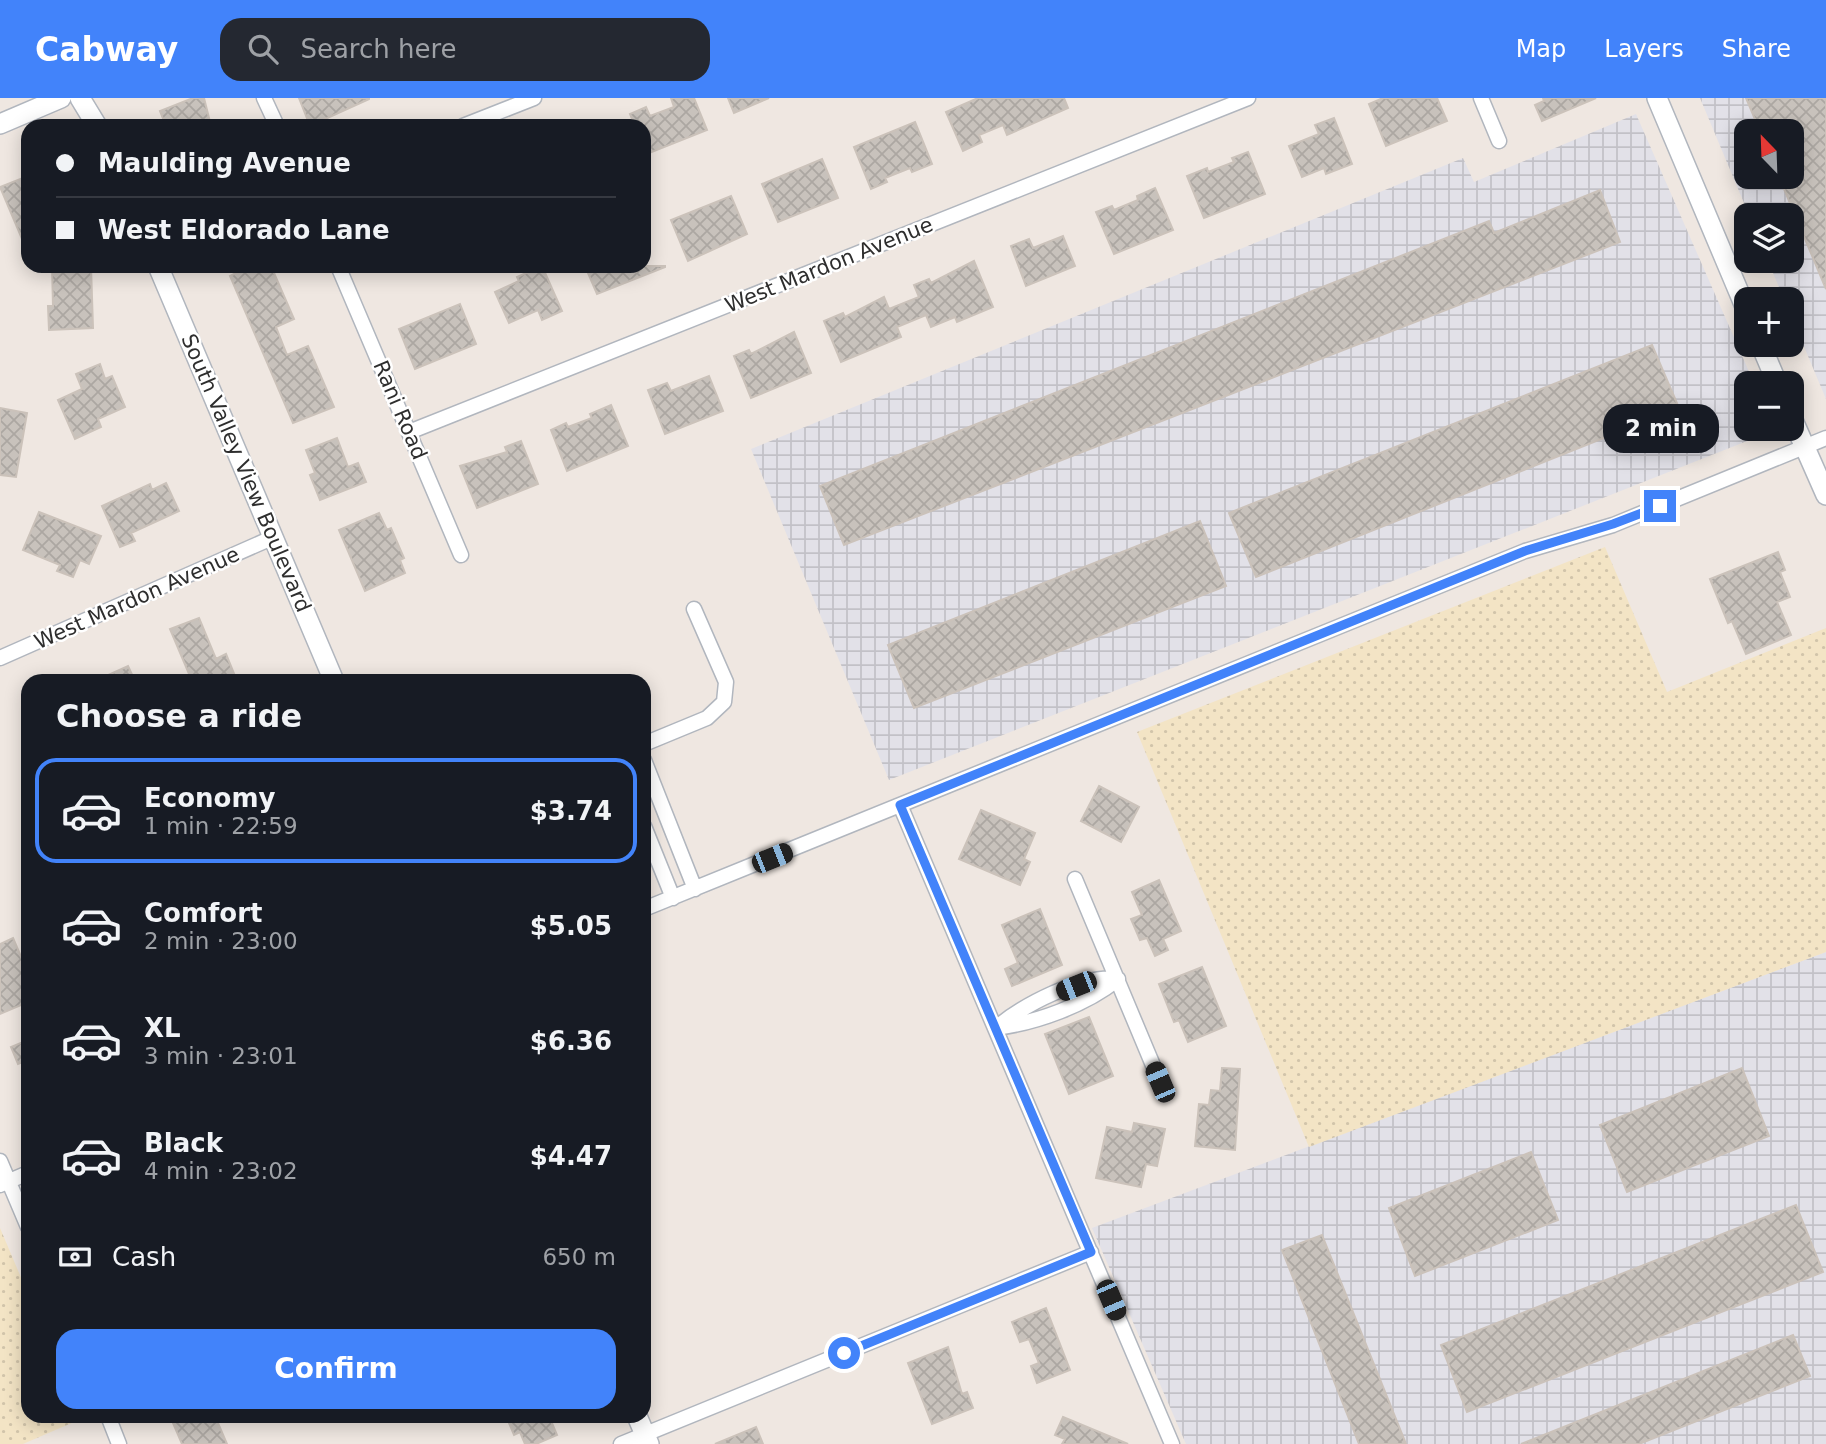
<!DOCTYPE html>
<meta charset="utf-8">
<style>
:root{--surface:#171b24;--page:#242831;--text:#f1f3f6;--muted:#9ea1a6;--line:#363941;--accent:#4283fa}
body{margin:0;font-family:"DejaVu Sans",sans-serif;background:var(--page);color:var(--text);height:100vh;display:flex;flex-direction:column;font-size:26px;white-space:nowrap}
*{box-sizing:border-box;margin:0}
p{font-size:23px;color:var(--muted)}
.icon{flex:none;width:38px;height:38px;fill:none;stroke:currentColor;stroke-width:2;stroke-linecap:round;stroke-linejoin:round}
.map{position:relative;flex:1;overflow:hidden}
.drawer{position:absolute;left:21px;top:576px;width:630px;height:749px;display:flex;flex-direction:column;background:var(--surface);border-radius:21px;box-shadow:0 4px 18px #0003}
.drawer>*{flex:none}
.banner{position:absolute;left:21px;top:21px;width:630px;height:154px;border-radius:21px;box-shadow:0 4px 18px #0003;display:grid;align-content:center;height:154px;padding:0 35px;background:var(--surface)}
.needle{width:46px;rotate:337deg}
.tools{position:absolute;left:1734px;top:21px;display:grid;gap:14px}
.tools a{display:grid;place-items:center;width:70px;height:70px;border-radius:14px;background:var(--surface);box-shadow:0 4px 18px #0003;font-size:35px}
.end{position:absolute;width:32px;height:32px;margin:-16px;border:9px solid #4283fa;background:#fff;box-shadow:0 0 0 4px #fff}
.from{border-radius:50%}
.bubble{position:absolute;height:49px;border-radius:21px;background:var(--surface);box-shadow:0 4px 18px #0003;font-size:23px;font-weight:700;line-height:49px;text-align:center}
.car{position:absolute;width:21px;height:42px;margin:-21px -10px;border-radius:9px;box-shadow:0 0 5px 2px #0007;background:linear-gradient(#222 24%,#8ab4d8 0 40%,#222 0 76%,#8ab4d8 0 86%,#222 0)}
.banner b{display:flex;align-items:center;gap:24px;height:66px;font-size:26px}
.banner b+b{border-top:2px solid var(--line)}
.banner i{width:18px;height:18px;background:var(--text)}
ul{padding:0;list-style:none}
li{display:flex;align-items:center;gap:21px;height:105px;margin:0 14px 10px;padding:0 21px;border:4px solid transparent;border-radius:21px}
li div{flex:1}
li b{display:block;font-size:26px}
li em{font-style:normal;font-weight:700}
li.on{border-color:var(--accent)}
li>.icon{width:63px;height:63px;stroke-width:1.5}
h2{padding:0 35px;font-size:32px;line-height:84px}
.pay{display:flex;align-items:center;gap:18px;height:77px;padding:0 35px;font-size:26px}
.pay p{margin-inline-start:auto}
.cta{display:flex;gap:14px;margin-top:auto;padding:14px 35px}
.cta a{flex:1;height:80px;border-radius:21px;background:var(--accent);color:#fff;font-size:28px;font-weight:700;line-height:80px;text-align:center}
header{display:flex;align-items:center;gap:42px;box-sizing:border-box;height:98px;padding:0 35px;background:var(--accent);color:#fff}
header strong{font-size:33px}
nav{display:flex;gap:38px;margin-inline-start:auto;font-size:24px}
.search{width:490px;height:63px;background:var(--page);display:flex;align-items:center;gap:18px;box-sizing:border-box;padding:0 24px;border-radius:21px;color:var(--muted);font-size:26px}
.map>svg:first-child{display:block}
</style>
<header>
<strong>Cabway</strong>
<div class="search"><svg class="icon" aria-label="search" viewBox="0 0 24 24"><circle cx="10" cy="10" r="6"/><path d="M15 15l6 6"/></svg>Search here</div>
<nav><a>Map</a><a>Layers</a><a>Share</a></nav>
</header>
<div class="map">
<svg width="1826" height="1346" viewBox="0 0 1826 1346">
<defs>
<pattern id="industrial-grid" width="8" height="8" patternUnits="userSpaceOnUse" patternTransform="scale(1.75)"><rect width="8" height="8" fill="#e2e1e8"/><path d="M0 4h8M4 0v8" fill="none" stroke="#c2c1c7"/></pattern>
<pattern id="sand-dots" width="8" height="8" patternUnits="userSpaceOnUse" patternTransform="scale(1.75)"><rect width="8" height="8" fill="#f3e4c5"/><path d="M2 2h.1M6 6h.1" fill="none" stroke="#d1c4aa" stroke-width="1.8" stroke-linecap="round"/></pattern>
<pattern id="building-cross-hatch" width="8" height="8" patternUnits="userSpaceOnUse" patternTransform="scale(1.75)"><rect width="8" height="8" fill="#c8c2bc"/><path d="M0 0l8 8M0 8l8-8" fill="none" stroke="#aca7a2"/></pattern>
</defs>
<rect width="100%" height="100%" fill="#efe7e1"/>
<!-- industrial -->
<path fill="url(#industrial-grid)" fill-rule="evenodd" d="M1700 0H1826V301L1792 220V201H1784L1768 163H1792V117H1749ZM1746 33H1792V79H1746Z
M1636 16 1754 285H1746V331L1775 332 889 682 751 351 1463 60 1474 84Z
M1826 854V1346H1186L1092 1130Z"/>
<!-- sand -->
<path fill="url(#sand-dots)" d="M1605 449 1667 594 1826 530V854L1309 1049 1137 634Z
M0 1130 28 1196V1318H80L81 1321 23 1346H0Z"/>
<!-- building -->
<path fill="url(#building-cross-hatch)" stroke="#cbc2ba" stroke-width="2" d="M193 0H204L211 28H166L160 13Z
M299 0H369V1L310 28Z
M671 0H694L707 32 644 57V28H635L630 16 646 9 650 18 674 9Z
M728 0H769L734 15Z
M978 0H1064L1068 10 1007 37 1003 27 979 37 982 44 963 53 946 14Z
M1383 0H1437L1447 23 1386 48 1369 6Z
M1543 0H1596L1542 23 1535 7 1544 3Z
M1746 0H1826V191L1779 79H1792V33H1760Z
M1334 20 1352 66 1326 76 1324 70 1302 79 1289 48 1319 36 1315 27Z
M915 24 932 66 912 74 910 70 885 80 887 84 871 91 854 49Z
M1248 54 1265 96 1204 120 1187 78 1207 70 1208 74 1234 64 1232 60Z
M822 61 838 100 778 124 762 86Z
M28 78V155L0 89Z
M1155 90 1173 132 1114 156 1096 114 1112 108 1114 112 1138 102 1137 98Z
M1600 92 1620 144 844 447 820 388 1489 123 1494 135Z
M731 98 747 136 688 163 671 122Z
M1063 138 1075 168 1026 188 1011 148 1029 141 1033 150Z
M974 163 993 209 957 224 955 219 931 229 926 217 897 229 901 239 841 264 824 223 843 215 845 219 884 199 889 211 919 199 914 187 929 181 931 185Z
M52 168H91L93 230 49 232 48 208H53Z
M236 168H271L294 221 276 229 287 257 308 248 334 309 293 325 230 178 238 174Z
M542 168 562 213 542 222 538 212 509 225 495 194 519 183 517 179Z
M585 168H665V169L597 196Z
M460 206 476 246 415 271 399 231Z
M794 234 811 275 751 300 734 258 749 252 751 256Z
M1652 247 1679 310 1256 479 1229 415Z
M100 266 105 281 112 278 125 309 98 321 101 329 75 341 58 302 82 291 76 276Z
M709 278 723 313 665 336 648 292 667 285 671 293Z
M611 307 628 348 567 373 551 332 566 325 568 329 592 320 590 316Z
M0 310 27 315 16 379 0 377Z
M337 340 348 369 358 365 366 384 320 402 310 377 315 375 306 352Z
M521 343 538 386 477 410 460 368 507 354 505 349Z
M166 385 179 413 131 435 135 443 120 449 102 408 150 386 152 392Z
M39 414 101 438 89 466 80 462 73 479 57 473 60 467 23 452Z
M379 415 387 432 391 430 404 460 400 462 405 475 365 493 339 432Z
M1200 423 1226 488 914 610 888 547Z
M1778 454 1785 472 1780 474 1790 499 1777 504 1791 537 1746 556 1732 523 1728 525 1710 481Z
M199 520 216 561 226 556 237 583H192L170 531Z
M128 568 135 583H95Z
M1099 688 1139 709 1121 744 1081 723Z
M981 712 1035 735 1024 761 1030 764 1020 787 959 761Z
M1159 782 1181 833 1163 841 1168 852 1155 858 1147 840 1140 842 1131 821 1142 817 1132 794Z
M1040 811 1062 867 1012 888 1005 871 1018 865 1002 827Z
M13 840 28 875V904L0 916V846Z
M1202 869 1226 928 1188 944 1179 922 1174 924 1159 886Z
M1089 919 1113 978 1069 996 1045 936Z
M28 942V962L18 966 11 949Z
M1222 970 1240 971 1235 1052 1195 1048 1199 1006 1209 1007 1211 992 1220 993Z
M1742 970 1769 1038 1627 1094 1600 1027Z
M1134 1025 1165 1031 1157 1068 1146 1066 1141 1089 1096 1080 1107 1029 1132 1034Z
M1531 1054 1558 1122 1415 1178 1389 1110Z
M1796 1107 1823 1174 1467 1314 1441 1247Z
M1322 1137 1406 1346H1359L1282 1152Z
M1046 1210 1070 1272 1037 1285 1031 1268 1039 1265 1029 1241 1020 1244 1012 1224Z
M1793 1237 1810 1278 1639 1346H1521Z
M948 1249 962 1296 967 1294 973 1310 932 1326 908 1265Z
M170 1318H215L227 1346H182Z
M506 1318H549L557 1337 536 1346H525L520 1334 514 1337Z
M1063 1319 1128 1346H1062L1065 1341 1055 1337Z
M756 1329 763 1346H715Z"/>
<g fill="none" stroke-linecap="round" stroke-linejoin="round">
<!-- minor casing -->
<g stroke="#b1b6be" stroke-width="17">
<path id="minor" d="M264 0 277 28
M1481 0 1499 43
M463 28 534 0
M338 168 461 457
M409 334 1248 0
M0 560 274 439
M644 646 707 620 724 604 726 584 694 511
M644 662 695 791
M900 707 1172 1346
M644 728 673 800
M1075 781 1160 984
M644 811 1525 453 1613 427 1826 340
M996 930C1023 907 1082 876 1118 881
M996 930C1036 925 1086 907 1118 881
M0 1063 28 1129
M0 1087 28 1075
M108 1318 119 1346
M621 1346 1091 1154"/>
</g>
<!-- secondary casing -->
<g stroke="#b1b6be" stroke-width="22">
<path id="secondary" d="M80 0 97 28
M1657 0 1746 211
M0 26 61 0
M158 168 334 583
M1761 247 1777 285
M1792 320 1826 397
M637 1318 649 1346"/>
</g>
<!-- minor -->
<use href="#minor" stroke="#fff" stroke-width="14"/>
<!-- secondary -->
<use href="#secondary" stroke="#fff" stroke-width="19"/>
</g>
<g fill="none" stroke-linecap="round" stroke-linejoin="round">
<!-- route -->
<path stroke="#4283fa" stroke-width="9" d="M844 1255 1091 1154 900 707 1525 453 1613 426 1660 408"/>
</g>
<g text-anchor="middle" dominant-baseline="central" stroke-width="5" stroke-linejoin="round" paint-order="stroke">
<!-- street labels -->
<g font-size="21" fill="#2e2e2e" stroke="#fff">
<text transform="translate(829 167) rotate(-22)">West Mardon Avenue</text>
<text transform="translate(400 312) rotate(67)">Rani Road</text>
<text transform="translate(246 375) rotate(67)">South Valley View Boulevard</text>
<text transform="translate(137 500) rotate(-24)">West Mardon Avenue</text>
</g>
</g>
</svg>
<div class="tools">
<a><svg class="needle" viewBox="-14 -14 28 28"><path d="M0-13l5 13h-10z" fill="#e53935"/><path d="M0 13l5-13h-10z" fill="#9ea1a6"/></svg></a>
<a><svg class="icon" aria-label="layers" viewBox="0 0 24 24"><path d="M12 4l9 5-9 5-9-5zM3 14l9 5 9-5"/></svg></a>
<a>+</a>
<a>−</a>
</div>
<i class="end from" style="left:844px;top:1255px"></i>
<i class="end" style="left:1660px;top:408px"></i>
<div class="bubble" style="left:1603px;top:306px;width:116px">2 min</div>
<i class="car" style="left:772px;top:760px;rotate:68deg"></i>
<i class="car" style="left:1076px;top:888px;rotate:248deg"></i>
<i class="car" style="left:1160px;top:984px;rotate:337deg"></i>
<i class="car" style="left:1111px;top:1202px;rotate:157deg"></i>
<div class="banner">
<b><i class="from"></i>Maulding Avenue</b>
<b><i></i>West Eldorado Lane</b>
</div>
<section class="drawer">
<h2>Choose a ride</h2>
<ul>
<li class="on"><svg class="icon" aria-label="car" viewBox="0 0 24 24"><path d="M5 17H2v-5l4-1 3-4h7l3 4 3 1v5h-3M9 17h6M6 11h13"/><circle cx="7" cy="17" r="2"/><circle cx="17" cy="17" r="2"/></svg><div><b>Economy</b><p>1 min · 22:59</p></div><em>$3.74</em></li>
<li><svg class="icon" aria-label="car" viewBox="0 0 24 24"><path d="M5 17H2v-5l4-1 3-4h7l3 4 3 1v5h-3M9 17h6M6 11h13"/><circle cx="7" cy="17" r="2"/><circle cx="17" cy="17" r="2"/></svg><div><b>Comfort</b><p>2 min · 23:00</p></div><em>$5.05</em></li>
<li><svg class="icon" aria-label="car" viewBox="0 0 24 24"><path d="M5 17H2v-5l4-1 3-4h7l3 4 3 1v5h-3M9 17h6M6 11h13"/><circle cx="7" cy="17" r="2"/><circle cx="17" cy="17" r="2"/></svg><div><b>XL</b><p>3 min · 23:01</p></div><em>$6.36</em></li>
<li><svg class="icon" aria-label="car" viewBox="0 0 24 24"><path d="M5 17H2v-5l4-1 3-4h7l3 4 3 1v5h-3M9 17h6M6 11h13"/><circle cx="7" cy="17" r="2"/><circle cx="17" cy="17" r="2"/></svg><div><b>Black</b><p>4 min · 23:02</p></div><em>$4.47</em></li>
</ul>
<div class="pay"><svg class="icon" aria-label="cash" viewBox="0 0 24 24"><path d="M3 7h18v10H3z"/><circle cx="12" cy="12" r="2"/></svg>Cash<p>650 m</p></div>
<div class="cta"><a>Confirm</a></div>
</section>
</div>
